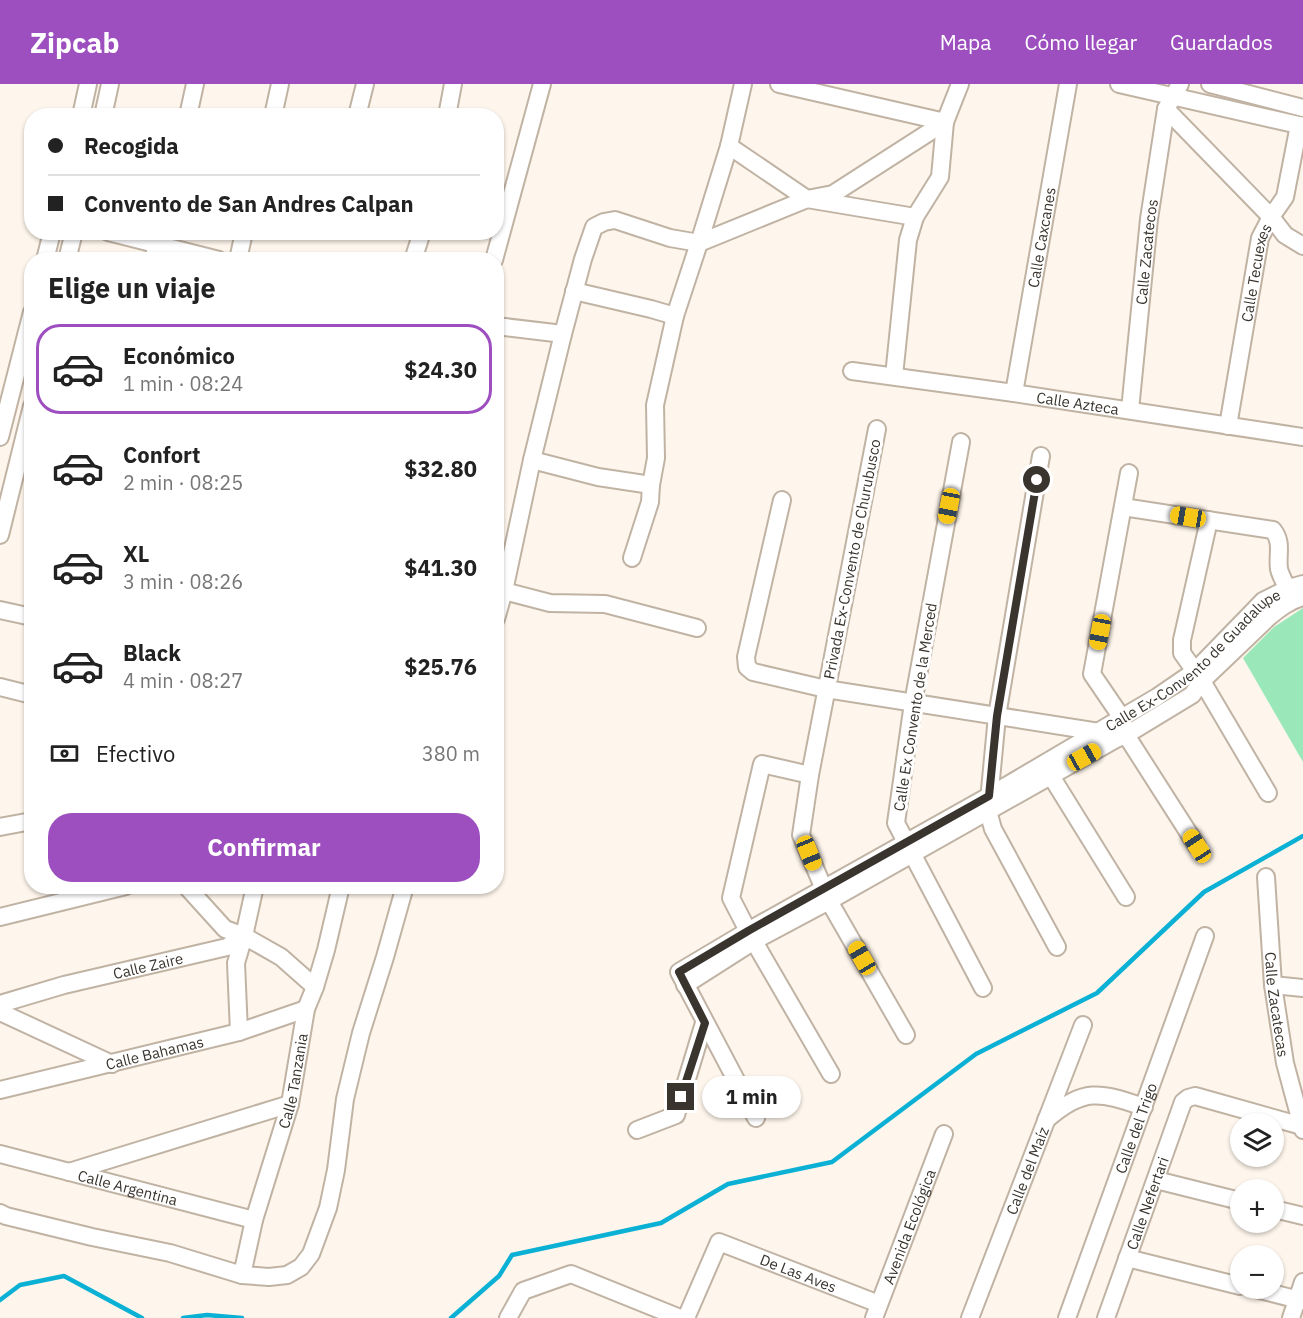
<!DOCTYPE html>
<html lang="es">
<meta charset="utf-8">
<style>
:root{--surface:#fff;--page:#f2f2f2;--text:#222;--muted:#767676;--line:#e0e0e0;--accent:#9d4fbf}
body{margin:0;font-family:"IBM Plex Sans",sans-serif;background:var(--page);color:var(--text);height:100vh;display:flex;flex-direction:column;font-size:22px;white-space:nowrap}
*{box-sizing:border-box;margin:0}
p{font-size:20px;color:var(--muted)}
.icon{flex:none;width:33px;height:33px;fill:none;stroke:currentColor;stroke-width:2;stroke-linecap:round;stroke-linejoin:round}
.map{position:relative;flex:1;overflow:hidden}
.drawer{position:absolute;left:24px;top:168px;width:480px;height:642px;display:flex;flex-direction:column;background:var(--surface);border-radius:24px;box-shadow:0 2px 4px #0004}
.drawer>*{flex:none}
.guide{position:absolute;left:24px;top:24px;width:480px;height:132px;border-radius:24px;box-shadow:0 2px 4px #0004;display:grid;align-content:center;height:132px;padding:0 24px;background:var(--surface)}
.tools{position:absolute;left:1230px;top:1029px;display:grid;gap:12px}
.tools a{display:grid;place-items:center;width:54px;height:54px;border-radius:50%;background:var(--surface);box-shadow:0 2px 4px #0004;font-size:30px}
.end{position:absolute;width:27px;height:27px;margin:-14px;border:8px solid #39342e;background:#fff;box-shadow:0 0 0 3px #fff}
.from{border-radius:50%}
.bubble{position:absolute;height:42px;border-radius:21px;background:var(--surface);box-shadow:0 2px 4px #0004;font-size:20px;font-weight:700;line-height:42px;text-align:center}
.car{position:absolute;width:18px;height:36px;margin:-18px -9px;border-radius:8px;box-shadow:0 0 4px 2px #0007;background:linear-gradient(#f5c518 24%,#345 0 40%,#f5c518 0 76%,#345 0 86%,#f5c518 0)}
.guide b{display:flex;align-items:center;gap:21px;height:57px;font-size:22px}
.guide b+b{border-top:2px solid var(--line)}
.guide i{width:15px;height:15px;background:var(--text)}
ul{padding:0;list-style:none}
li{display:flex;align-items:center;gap:18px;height:90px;margin:0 12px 9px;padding:0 12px;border:3px solid transparent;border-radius:24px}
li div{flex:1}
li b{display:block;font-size:22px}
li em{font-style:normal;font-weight:700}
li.selected{border-color:var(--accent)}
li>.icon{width:54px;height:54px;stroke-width:1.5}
h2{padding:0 24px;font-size:27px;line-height:72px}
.pay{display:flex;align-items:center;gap:15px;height:66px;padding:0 24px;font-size:22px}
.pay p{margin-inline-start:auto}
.action{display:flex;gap:12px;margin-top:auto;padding:12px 24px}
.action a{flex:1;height:69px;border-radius:24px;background:var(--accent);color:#fff;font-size:24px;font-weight:700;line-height:69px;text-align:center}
header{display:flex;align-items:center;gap:36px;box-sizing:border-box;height:84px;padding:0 30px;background:var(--accent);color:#fff}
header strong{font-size:28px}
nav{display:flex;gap:33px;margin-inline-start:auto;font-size:21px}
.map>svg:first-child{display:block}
</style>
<header>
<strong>Zipcab</strong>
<nav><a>Mapa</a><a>Cómo llegar</a><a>Guardados</a></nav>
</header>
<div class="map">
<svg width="1303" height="1234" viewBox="0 0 1303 1234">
<rect width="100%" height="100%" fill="#fef6ec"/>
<!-- green -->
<path fill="#9ae8ba" d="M1303 524V678L1243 574 1274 543Z"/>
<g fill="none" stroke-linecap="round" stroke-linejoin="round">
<!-- stream -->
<path stroke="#0bb0d5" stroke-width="4.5" d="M0 1216 20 1201 64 1192 142 1234
M183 1234 207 1231 242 1234
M451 1234 499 1192 512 1171 661 1139 728 1100 832 1078 976 970 1097 909 1204 808 1303 752"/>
<!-- minor casing -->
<g stroke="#c1b3a4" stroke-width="20">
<g id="minor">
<path d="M779 0 945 38 960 0"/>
<path d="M1119 0 1303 42"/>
<path d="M1210 0 1303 24"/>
<path d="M1166 25 1271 133 1285 151 1303 162"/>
<path d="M81 32 88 0"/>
<path d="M103 32 110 0"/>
<path d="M188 32 195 0"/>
<path d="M273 32 280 0"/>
<path d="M357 32 365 0"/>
<path d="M447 32 453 0"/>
<path d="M729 62 807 115 915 133"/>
<path d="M108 148 219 176"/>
<path d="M45 176 52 148"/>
<path d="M67 176 74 148"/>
<path d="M153 176 160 148"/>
<path d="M238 176 244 148"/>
<path d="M413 176 422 148"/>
<path d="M494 176 542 0"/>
<path d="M574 207 651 225 675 232 699 159 729 62 743 0"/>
<path d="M496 242 563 250"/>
<path id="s1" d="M852 287 1014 309 1303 353"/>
<path d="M894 292 908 156 915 133 940 93 945 38"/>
<path id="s2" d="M1014 309 1068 0"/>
<path id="s3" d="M1130 326 1149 135 1166 25 1180 0"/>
<path id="s4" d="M1228 342 1260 154 1271 133 1285 113 1299 41"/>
<path d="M877 345 810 691 801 751 829 817 906 951"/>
<path d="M0 353 32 228"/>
<path d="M961 358 913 619 896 739 983 904"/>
<path d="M1041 372 997 632 988 727 993 745 1057 863"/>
<path d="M532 376 598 393 651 401 650 418 632 474"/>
<path d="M1129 389 1092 590 1122 634 1126 651 1197 762"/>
<path d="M651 401 656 374 655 321 675 232"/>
<path d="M782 416 746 573 747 583 753 588 826 605 1099 648"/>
<path d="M1123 423 1273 446C1283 459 1277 470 1279 485 1281 494 1288 503 1291 513"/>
<path d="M1209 436 1182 556V569L1202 597 1268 709"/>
<path d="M0 451 32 322"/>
<path d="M499 498 504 507 550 519 605 520 697 544"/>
<path d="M0 526 32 533"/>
<path d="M496 535 504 507 532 376 563 250 583 175 594 143 604 138 615 136 670 154 699 159 807 115 833 110 945 38"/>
<path d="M0 603 32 611"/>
<path d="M1052 682 1051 692 1126 813"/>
<path d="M810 691 762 680 731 814 748 847 831 990"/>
<path d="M0 743 32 737"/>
<path id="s5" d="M1266 793 1273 901 1285 979 1303 1046"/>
<path d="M186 802 225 845 244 852 281 873 315 903"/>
<path d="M0 833 126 802"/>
<path d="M685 901 754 857 829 817 1116 655 1126 651 1192 611 1202 597 1269 533C1280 524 1289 517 1303 513"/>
<path d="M1273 901 1303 904"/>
<path id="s6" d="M0 920 64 901 227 863 244 852 255 802"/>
<path d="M0 928 112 980"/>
<path d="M239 948 236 879 244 852"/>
<path id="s7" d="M0 1006 239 948 306 925"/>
<path id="s8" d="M756 1034 679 888 748 847 989 712 1157 613 1195 587 1263 517 1289 504 1303 500"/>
<path d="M1046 1036C1085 1003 1099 1008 1144 1023"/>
<path d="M637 1046 676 1031 704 939"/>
<path id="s9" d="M0 1070 254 1136"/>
<path d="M69 1088 290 1020"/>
<path d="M1156 1096 1240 1117"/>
<path d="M1274 1125 1303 1132"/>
<path d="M0 1129 6 1132 92 1153 170 1169 242 1191 269 1193 287 1191 301 1183 311 1170 328 1124 336 1086 345 1015 361 949 385 873 405 802"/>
<path d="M1127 1174 1240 1202"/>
<path id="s10" d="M242 1191 254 1136 290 1020 306 925 315 903 326 866 341 802"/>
<path d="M1252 1204 1303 1217"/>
<path d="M508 1234 523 1207 571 1190 680 1234"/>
<path id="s11" d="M686 1234 719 1158 879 1220"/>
<path id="s12" d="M874 1234 944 1050"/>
<path id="s13" d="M970 1234 1083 941"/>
<path id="s14" d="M1067 1234 1205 852"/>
<path id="s15" d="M1106 1234 1183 1018 1188 1014 1195 1012 1302 1042"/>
<path d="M1291 1234 1303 1198"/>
</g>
</g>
<!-- minor -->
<use href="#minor" stroke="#fff" stroke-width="16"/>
</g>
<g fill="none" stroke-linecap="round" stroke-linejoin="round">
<!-- route -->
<path stroke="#39342e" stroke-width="8" d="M681 1013 705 939 679 888 748 847 989 712 997 632 1037 396"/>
</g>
<g text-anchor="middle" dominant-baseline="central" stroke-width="6" stroke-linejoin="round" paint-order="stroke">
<!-- street labels -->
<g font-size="15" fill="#39342e" stroke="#fff">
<text stroke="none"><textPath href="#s2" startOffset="158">Calle Caxcanes</textPath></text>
<text stroke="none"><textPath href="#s3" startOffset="159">Calle Zacatecos</textPath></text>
<text stroke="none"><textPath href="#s4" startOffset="156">Calle Tecuexes</textPath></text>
<text stroke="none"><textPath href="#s1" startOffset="228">Calle Azteca</textPath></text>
<text transform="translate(852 475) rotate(-79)">Privada Ex-Convento de Churubusco</text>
<text stroke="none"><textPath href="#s8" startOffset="768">Calle Ex-Convento de Guadalupe</textPath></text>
<text transform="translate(915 623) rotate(-81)">Calle Ex Convento de la Merced</text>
<text stroke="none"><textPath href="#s6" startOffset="153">Calle Zaire</textPath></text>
<text stroke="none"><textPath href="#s5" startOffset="128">Calle Zacatecas</textPath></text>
<text stroke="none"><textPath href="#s7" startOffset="159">Calle Bahamas</textPath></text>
<text stroke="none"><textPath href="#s10" startOffset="201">Calle Tanzania</textPath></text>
<text stroke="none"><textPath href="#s14" startOffset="202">Calle del Trigo</textPath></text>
<text stroke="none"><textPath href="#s13" startOffset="158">Calle del Maíz</textPath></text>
<text stroke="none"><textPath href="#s9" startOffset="132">Calle Argentina</textPath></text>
<text stroke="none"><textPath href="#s15" startOffset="122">Calle Nefertari</textPath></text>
<text stroke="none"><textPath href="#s12" startOffset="98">Avenida Ecológica</textPath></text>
<text stroke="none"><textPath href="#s11" startOffset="168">De Las Aves</textPath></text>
</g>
</g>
</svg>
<div class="tools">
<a><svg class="icon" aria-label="layers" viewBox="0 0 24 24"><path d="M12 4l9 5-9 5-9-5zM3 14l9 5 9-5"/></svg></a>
<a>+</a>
<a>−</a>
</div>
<i class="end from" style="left:1037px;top:396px"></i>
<i class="end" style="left:681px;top:1013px"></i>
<div class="bubble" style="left:702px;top:992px;width:99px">1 min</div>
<i class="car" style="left:949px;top:422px;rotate:191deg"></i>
<i class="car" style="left:1188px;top:433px;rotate:279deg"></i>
<i class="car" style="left:1100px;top:548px;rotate:191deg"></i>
<i class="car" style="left:1084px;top:673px;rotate:61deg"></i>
<i class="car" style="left:1197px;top:762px;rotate:327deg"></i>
<i class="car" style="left:809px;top:769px;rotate:158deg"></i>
<i class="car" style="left:862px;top:874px;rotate:330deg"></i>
<div class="guide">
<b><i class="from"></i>Recogida</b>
<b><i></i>Convento de San Andres Calpan</b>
</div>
<section class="drawer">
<h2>Elige un viaje</h2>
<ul>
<li class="selected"><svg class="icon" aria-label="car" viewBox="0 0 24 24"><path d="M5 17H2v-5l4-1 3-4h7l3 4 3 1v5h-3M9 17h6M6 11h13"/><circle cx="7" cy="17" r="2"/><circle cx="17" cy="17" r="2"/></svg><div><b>Económico</b><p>1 min · 08:24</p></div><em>$24.30</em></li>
<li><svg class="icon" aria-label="car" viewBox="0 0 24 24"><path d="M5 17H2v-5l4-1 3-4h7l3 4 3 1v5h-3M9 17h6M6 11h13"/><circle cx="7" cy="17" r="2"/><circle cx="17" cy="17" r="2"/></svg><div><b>Confort</b><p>2 min · 08:25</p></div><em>$32.80</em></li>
<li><svg class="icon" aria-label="car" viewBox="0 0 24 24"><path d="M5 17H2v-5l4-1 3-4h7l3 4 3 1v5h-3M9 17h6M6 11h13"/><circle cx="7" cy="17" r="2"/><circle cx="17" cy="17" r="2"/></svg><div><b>XL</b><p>3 min · 08:26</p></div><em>$41.30</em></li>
<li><svg class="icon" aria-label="car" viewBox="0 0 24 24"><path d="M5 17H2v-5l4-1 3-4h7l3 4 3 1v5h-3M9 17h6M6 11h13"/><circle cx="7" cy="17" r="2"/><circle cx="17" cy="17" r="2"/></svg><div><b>Black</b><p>4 min · 08:27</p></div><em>$25.76</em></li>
</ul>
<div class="pay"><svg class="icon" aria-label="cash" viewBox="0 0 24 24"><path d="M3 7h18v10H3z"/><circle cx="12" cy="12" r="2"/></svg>Efectivo<p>380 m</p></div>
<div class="action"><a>Confirmar</a></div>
</section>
</div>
